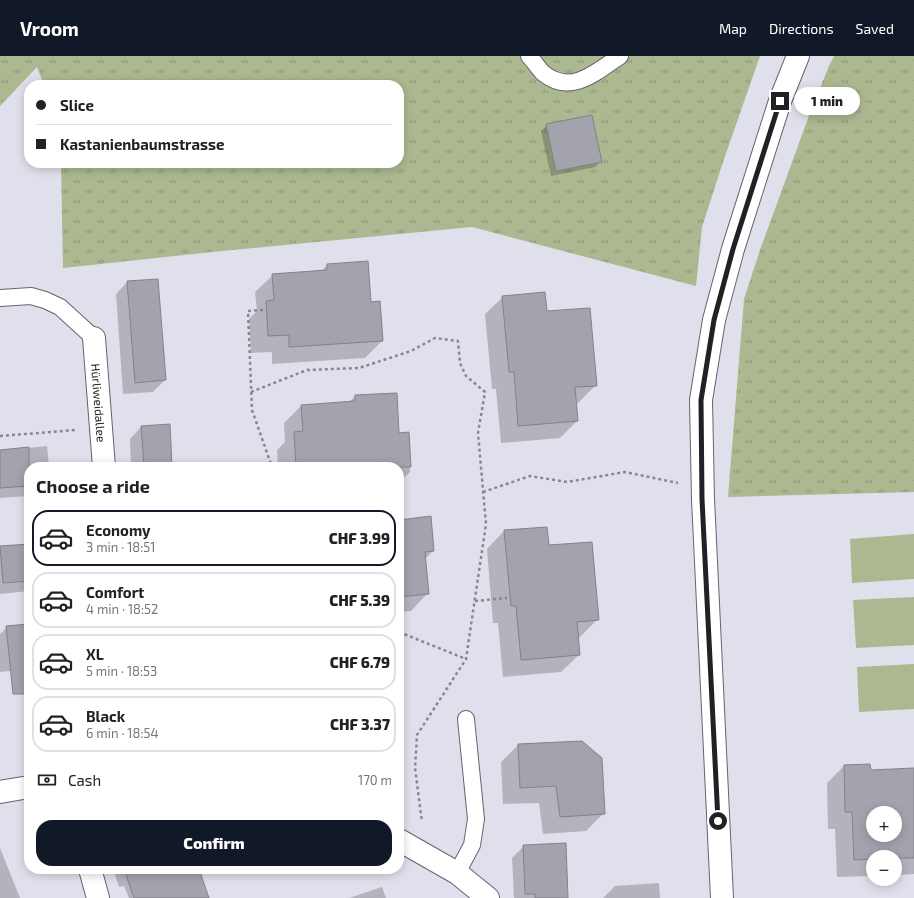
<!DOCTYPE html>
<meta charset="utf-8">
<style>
:root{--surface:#fff;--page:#f6f6f6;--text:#222;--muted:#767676;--line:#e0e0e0;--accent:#111827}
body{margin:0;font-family:"Exo 2",sans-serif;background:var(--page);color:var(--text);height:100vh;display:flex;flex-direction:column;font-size:15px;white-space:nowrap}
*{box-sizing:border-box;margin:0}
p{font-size:13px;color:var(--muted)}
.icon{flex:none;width:22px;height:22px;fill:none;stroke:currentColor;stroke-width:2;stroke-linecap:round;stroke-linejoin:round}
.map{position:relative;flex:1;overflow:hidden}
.drawer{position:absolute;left:24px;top:406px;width:380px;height:412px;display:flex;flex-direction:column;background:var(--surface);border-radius:16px;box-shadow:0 2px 10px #0003}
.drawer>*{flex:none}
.banner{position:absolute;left:24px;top:24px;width:380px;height:88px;border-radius:16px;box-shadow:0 2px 10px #0003;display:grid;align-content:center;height:88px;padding:0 12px;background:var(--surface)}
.buttons{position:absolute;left:866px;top:750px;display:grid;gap:8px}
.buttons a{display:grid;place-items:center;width:36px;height:36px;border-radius:50%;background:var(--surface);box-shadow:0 2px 10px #0003;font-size:20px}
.end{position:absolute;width:18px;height:18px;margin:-9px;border:5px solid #212125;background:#fff;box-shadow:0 0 0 2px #fff}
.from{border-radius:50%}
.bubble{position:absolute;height:28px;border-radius:14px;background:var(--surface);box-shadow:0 2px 10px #0003;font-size:13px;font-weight:800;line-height:28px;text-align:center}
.banner b{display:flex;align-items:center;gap:14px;height:38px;font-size:15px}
.banner b+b{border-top:1px solid var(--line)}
.banner i{width:10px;height:10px;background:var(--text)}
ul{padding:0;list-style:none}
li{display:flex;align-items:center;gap:12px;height:56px;margin:0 8px 6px;padding:0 4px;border:2px solid var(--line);border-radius:16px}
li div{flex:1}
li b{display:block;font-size:15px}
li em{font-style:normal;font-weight:800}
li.selected{border-color:var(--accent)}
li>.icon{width:36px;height:36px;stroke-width:1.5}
h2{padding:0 12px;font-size:18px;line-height:48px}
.pay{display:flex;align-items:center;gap:10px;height:44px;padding:0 12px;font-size:15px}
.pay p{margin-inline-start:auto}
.primary-button{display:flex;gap:8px;margin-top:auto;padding:8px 12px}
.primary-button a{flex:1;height:46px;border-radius:16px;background:var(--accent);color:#fff;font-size:16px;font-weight:800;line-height:46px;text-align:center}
header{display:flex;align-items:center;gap:24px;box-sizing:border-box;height:56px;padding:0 20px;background:var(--accent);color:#fff}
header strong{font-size:19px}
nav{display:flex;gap:22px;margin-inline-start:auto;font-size:14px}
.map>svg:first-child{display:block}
</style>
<header>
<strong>Vroom</strong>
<nav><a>Map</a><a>Directions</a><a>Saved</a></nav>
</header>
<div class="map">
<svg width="914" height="842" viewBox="0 0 914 842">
<defs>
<pattern id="grass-tufts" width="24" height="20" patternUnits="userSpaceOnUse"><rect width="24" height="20" fill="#acb890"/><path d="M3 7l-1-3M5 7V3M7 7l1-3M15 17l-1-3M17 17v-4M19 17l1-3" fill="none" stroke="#8c9575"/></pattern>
</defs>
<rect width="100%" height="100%" fill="#dfe0eb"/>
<!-- grass -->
<path fill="url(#grass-tufts)" d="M0 0H760L724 103 702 171 696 230 472 171 212 196 63 212 61 107H399V29H44L37 11 0 50Z
M834 0H914V436L728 441 744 243 760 194 810 57 829 10Z"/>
<!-- garden -->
<path fill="#acb890" d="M914 478V523L852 527 850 483Z
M914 541V589L856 592 853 544Z
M914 608V653L859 656 857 611Z"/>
<!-- shadow -->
<path fill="#0003" fill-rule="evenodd" d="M547 69 601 105 595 111 551 120 541 75Z
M367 206 370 247 382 285 365 302 272 308V296L251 297 249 263 257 255 255 236 273 219 321 215 327 209Z
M127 226 165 324 153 336 123 338 116 238Z
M503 241 547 256 596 329 578 347H575L577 365 560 382 501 387 496 333H492L485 258Z
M396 338 399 378 408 377 410 416 399 427V411H278L277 394 285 386 284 367 301 350 348 347 355 340Z
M141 371 171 411H131L130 383Z
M47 390 49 411H29V440L0 442V395Z
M399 465 433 495 425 503 428 537 411 555 399 556Z
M504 475 549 491 598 563 580 581H577L579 599 561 616 503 621 498 567H493L487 493Z
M29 489V535L0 538V492Z
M29 569V613L0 616V578L7 571Z
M582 686 604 757 586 775 543 778 539 747 503 748 501 706 518 689Z
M869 709 870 715 914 713V818L895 819V801H873V820L837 821 835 773H828L827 727 844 710ZM873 757H895V779H873Z
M524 790 567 842H514L512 802Z
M0 792 20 842H0Z
M113 813H201L199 815 208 842H129L124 830 119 831Z
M659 827 660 842H603L615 830Z
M382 831 386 842H349Z"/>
<!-- building -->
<path fill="#a2a3ad" stroke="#82828c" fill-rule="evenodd" d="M592 59 602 106 556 115 546 68Z
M368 205 371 246 380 245 383 285 289 291V279L268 280 266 245 274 244 272 218 327 214V208Z
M158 223 166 324 135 327 127 225Z
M545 236 547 255 590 252 597 330 575 331 578 365 518 370 514 316H509L502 240Z
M397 337 399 377 409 376 411 411H296L294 376 303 375 301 349 355 345V339Z
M170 368 172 411H144L141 370Z
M29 391V430L0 432V394Z
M431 460 434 495 425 496 429 538 399 541V464Z
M547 471 549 489 592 486 599 564 577 566 580 599 521 604 516 550H511L504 474Z
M29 488V525L3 527 0 490Z
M29 568V638H13L6 570Z
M582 685 602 702 605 758 560 761 556 730 520 732 518 688Z
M870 708 871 714 914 712V802H895V801H873V803L854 804 852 756H845L844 709ZM873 757H895V779H873Z
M566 787 568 842H535V838H525L523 789Z
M124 813H199L209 842H134Z"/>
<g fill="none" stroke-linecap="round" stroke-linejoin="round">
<!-- lane casing -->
<g stroke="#64646e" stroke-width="18">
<path id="lane" d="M529 0C534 5 538 12 543 17 571 40 596 16 620 0
M0 242 31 240 45 244 60 251 94 282
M457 817 472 789 476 763 466 663"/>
</g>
<!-- street casing -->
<g stroke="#64646e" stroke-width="24">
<g id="street">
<path id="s1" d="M94 282 104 411"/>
<path d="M0 736 29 731"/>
<path d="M399 784 457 817 488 842"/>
<path d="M90 813 98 842"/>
</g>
</g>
<!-- secondary casing -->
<g stroke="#64646e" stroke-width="24">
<path id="secondary" d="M722 842 703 443 701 344 714 264 733 193 780 45 798 0"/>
</g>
<!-- path -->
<path stroke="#87888f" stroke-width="2.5" stroke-dasharray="3 3" stroke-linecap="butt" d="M263 254 248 255 252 354 272 411
M251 336 307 314 359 312 411 295 435 282 458 285 460 307 466 320 485 336 478 377 486 468 466 603 417 679 415 712 422 766
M0 380 76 374
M483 436 530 420 567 426 625 416 678 427
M475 545 507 542
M399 576 466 603"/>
<!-- lane -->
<use href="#lane" stroke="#fff" stroke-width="16"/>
<!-- street -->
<use href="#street" stroke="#fff" stroke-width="22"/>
<!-- secondary -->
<use href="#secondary" stroke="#fff" stroke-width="22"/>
</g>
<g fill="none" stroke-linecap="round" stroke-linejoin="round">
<!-- route -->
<path stroke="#212125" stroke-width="5" d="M718 765 702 443 701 344 714 264 733 193 780 45"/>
</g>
<g text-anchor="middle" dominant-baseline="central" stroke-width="3.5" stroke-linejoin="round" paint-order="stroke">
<!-- street labels -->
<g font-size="12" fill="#212125" stroke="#fff">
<text stroke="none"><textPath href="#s1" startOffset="65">Hürliweidallee</textPath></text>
</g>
</g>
</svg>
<div class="buttons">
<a>+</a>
<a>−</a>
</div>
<i class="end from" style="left:718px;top:765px"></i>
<i class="end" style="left:780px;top:45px"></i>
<div class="bubble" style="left:794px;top:31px;width:66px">1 min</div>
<div class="banner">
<b><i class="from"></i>Slice</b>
<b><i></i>Kastanienbaumstrasse</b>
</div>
<section class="drawer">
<h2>Choose a ride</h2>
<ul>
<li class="selected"><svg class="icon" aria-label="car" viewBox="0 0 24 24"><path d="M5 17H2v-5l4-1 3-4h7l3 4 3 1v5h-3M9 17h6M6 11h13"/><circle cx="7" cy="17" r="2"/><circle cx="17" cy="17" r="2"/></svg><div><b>Economy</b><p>3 min · 18:51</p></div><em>CHF 3.99</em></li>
<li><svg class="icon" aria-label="car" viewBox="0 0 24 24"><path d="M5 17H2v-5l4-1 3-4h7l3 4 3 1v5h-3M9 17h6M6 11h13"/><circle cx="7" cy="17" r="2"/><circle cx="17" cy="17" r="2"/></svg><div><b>Comfort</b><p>4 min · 18:52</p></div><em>CHF 5.39</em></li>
<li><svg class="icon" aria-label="car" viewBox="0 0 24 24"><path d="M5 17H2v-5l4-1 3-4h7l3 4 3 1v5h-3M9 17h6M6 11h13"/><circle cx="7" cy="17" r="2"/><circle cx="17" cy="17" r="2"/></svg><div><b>XL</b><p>5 min · 18:53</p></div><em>CHF 6.79</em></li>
<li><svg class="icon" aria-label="car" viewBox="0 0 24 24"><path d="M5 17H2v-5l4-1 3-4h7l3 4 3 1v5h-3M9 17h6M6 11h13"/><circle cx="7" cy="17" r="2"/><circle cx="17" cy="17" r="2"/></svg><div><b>Black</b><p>6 min · 18:54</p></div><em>CHF 3.37</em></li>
</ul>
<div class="pay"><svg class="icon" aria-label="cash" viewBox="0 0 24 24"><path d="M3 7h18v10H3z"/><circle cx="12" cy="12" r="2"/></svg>Cash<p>170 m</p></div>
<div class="primary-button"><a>Confirm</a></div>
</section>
</div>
